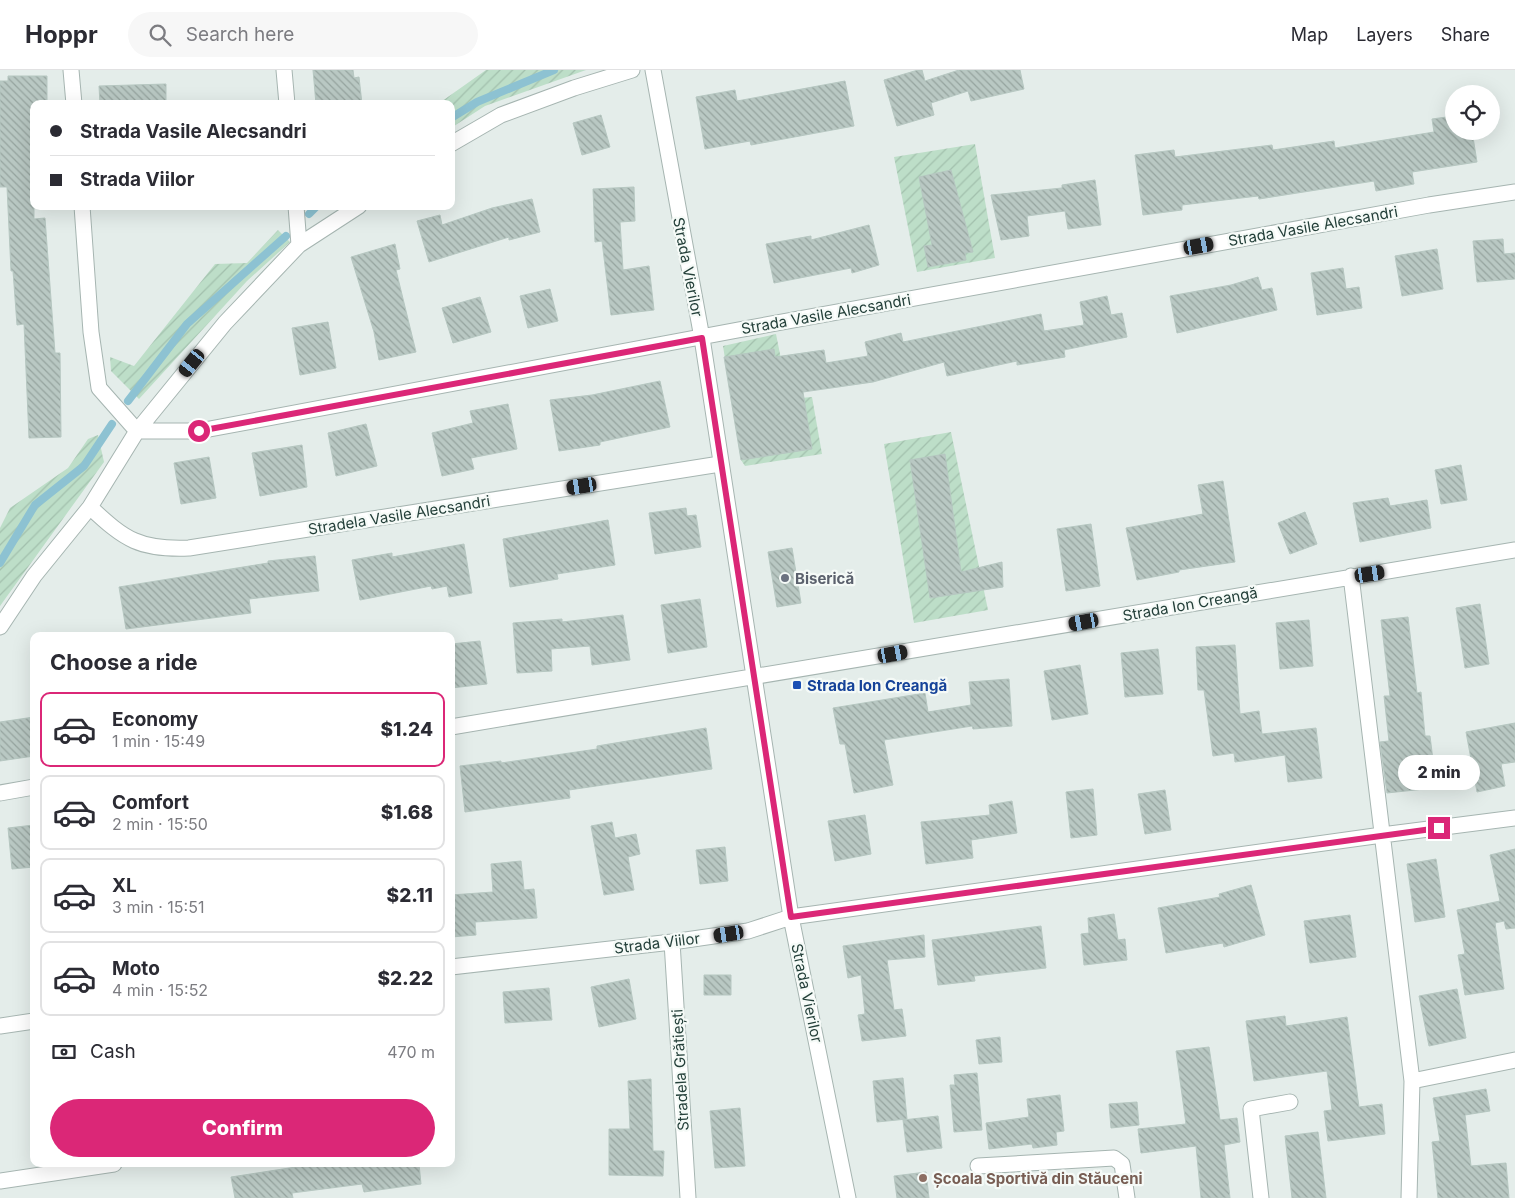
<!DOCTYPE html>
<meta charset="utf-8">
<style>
:root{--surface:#fff;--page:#f7f7f7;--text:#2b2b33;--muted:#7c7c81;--line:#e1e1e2;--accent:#db2777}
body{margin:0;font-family:Inter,sans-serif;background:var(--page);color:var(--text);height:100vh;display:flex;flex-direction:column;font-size:19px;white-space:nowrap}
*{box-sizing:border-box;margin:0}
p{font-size:16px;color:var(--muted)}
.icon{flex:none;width:28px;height:28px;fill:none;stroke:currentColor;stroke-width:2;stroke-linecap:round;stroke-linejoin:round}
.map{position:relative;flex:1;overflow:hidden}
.sheet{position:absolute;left:30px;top:562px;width:425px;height:535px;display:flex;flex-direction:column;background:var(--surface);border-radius:10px;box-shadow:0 5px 20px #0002}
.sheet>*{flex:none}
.hud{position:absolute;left:30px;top:30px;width:425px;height:110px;border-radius:10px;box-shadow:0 5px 20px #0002;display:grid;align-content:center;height:110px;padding:0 20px;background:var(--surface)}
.fabs{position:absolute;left:1445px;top:15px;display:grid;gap:10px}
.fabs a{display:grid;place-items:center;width:55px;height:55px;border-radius:50%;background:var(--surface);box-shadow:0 5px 20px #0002;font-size:25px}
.end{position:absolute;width:22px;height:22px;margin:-11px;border:6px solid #db2777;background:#fff;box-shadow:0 0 0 2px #fff}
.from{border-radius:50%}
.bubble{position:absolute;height:35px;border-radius:18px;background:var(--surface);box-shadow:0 5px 20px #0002;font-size:16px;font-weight:800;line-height:35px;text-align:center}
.car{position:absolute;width:15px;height:30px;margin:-15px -8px;border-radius:6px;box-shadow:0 0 4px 1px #0007;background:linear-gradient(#222 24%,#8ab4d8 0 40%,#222 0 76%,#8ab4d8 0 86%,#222 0)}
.hud b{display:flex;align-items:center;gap:18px;height:48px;font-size:19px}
.hud b+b{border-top:1px solid var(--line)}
.hud i{width:12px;height:12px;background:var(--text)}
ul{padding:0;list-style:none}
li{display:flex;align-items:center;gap:15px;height:75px;margin:0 10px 8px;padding:0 10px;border:2px solid var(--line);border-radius:10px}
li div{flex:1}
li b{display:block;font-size:19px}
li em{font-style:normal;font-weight:800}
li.current{border-color:var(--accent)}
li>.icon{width:45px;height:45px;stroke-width:1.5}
h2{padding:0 20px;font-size:22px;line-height:60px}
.pay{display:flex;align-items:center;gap:12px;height:55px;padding:0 20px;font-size:19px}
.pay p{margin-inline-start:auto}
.action{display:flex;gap:10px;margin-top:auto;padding:10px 20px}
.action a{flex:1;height:58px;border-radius:30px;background:var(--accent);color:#fff;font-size:20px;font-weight:800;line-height:58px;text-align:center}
header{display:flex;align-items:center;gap:30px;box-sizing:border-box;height:70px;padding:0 25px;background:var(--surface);border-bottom:1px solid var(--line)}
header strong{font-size:24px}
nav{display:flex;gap:28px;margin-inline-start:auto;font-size:18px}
.search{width:350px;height:45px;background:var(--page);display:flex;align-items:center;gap:12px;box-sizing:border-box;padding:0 18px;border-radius:28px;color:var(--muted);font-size:19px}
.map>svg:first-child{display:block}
</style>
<header>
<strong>Hoppr</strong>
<div class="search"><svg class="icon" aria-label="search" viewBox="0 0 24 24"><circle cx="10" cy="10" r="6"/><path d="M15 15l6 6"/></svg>Search here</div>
<nav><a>Map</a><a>Layers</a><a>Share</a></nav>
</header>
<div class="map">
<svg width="1515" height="1128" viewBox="0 0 1515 1128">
<defs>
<pattern id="garden-furrows" width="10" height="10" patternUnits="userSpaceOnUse" patternTransform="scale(1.25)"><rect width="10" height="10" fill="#bddec8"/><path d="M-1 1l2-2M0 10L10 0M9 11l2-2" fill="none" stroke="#a2c0ad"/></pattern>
<pattern id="building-back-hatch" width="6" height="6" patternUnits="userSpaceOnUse" patternTransform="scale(1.25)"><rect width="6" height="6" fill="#b9c8c3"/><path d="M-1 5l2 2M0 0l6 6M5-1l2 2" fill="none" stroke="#96a49f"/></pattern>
</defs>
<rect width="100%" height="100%" fill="#e4edea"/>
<!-- garden -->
<path fill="url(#garden-furrows)" d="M486 0H586L485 36 451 58V34H438Z
M975 74 995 188 917 202 894 87Z
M278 160 290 172 247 211 139 329 111 301 110 287 134 296 215 194 247 193Z
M776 264 789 329 812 327 822 384 745 396 741 390 723 276Z
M951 362 988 540 914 553 884 374Z
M98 365 104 392 0 536V458L10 438 68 398 88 369Z"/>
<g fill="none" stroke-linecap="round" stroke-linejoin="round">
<!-- stream -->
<path stroke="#8dc2d2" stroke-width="8" d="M451 48 477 32 554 0
M309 144 317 136
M128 331 187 254 286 166
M0 493 35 435 84 396 112 354"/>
</g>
<!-- building -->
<path fill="url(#building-back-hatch)" stroke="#b6c7c1" d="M313 0H353L354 8 359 7 362 34H316Z
M918 0H922L925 11 959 0H1020L1024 19 971 31 968 21 931 33 934 45 897 56 884 10Z
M8 6H47V34H34V149L45 148 55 283H60L61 367 29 368 24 254 17 255 13 201H11L7 117H0V11H8Z
M845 11 854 56 751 75 750 71 705 79 696 27 735 20 737 31Z
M166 14V34H100L99 16Z
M601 45 610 77 582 85 573 53Z
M1454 46V61H1472L1477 92 1412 102 1414 114 1376 121 1374 111 1259 129 1258 126 1182 135V140L1143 145 1135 85 1174 80 1175 87 1272 75 1273 80 1334 71 1335 78 1434 62 1432 49Z
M951 100 973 182 965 183 966 190 928 197 924 176 932 175 919 107Z
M1095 110 1101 155 1068 159 1065 141 1027 146 1029 166 1001 170 991 125 1062 118V115Z
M634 117 635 151 620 152 623 200 649 196 654 240 611 245 602 171 595 172 593 119Z
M532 129 540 162 509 170V167L429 192 417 151 440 145 442 155 492 138Z
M869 155 879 195 852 203 851 198 774 213 766 174 811 166V170Z
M1503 169 1504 184 1515 183V209L1477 212 1473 171Z
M395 174 400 199 396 200 416 282 379 290 374 262 351 187Z
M1437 179 1443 219 1402 226 1395 186Z
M1343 198 1346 219 1359 217 1362 238 1317 245 1311 203Z
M1258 207 1262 220 1272 218 1277 240 1177 263 1170 226 1231 215Z
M550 219 558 251 528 258 520 226Z
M1107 226 1111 245 1122 243 1127 267 1064 280 1065 287 1017 295V291L947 306 944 292 873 312 803 322 812 379 741 390 724 287 774 279 775 287 824 280 826 293 868 286 865 272 901 263 903 272 1041 244 1044 261 1084 255 1080 232Z
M480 227 491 262 453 273 442 238Z
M328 252 336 298 300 305 292 258Z
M660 311 670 357 600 372V375L559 381 550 330 592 325Z
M508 334 517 379 471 388 474 399 442 406 432 363 473 353 470 341Z
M366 354 377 396 336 406 328 363Z
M302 375 307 417 260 426 252 383Z
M945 384 961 502 1002 492 1003 517 930 528 910 390Z
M209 387 216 428 181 434 174 393Z
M1461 395 1467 430 1441 434 1435 400Z
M1223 411 1235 492 1179 500V502L1137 510 1126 458 1203 444 1198 415Z
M1388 428 1390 436 1427 430 1431 458 1360 472 1353 433Z
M686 438 687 446 696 445 701 477 655 484 649 443Z
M1305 442 1317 474 1290 484 1278 453Z
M608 450 615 495 557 504 558 509 510 517 503 469Z
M1091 454 1100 516 1066 521 1057 459Z
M464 474 472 523 449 527 447 516 432 519 431 516 360 530 352 490 392 483V487Z
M792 478 801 533 777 537 768 482Z
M315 486 319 521 249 529 251 543 126 559 119 517 268 493V491Z
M700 529 707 577 668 583 661 535Z
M1480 534 1489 594 1465 598 1456 538Z
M623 545 630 590 592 595 590 576 551 579 552 601 517 603 513 553 562 549V552Z
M1408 547 1417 623 1421 622 1425 666H1430L1433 690 1421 691 1424 719 1387 723 1380 672 1389 671 1384 626H1390L1381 550Z
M1309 550 1313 596 1280 599 1276 553Z
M480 571 487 614 451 618V574Z
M1235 575 1240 644 1259 641 1262 664 1316 658 1322 708 1288 712 1285 685 1235 692 1234 683 1213 686 1204 620H1198L1196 577Z
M1158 579 1163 624 1125 627 1121 583Z
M1080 595 1088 644 1052 650 1044 601Z
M1009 609 1012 656 973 659 972 656 884 670 893 715 854 723 845 674H840L833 638 925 623 928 642 971 635 969 612Z
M34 647V686L0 691V652Z
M1515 653V692L1501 694 1505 716 1477 722 1466 662Z
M706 658 712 699 569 720 570 728 465 742 460 696 501 691V693L597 679V676Z
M1093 719 1097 765 1071 768 1066 722Z
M1165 720 1171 760 1145 764 1138 724Z
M1012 731 1017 763 971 770 973 788 926 794 921 752 990 745 989 735Z
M865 745 871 784 835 791 828 751Z
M612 752 615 768 636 764 640 784 628 787 634 820 604 825 591 756Z
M34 755V797L12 799 8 758Z
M725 777 728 811 700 814 696 780Z
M1515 779V858L1506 859 1504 851 1495 853 1504 919 1465 925 1458 885 1465 884 1457 840 1500 831 1490 785Z
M1436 789 1445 847 1415 852 1407 794Z
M521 791 524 820 534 819 537 848 475 852 476 865 451 867V825L493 822 491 794Z
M1251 815 1265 865 1224 877 1223 873 1166 883 1158 838 1220 827 1219 824Z
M1114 844 1118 870 1125 869 1127 890 1084 895 1081 864 1089 863 1088 848Z
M1350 845 1356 887 1310 893 1304 851Z
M1041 856 1046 898 974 906 975 911 938 915 932 870Z
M924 865 925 887 887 890 894 940 902 939 906 966 862 971 858 945 865 944 861 905 848 908 843 876Z
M704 905H731V925H704Z
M629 909 636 949 599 957 591 917Z
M549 918 552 950 505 953 503 922Z
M1457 919 1466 968 1429 976 1419 926Z
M1285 946 1286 956 1347 947 1359 1037 1382 1034 1385 1064 1328 1071 1324 1041 1332 1040 1327 1001 1254 1011 1246 951Z
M1000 967 1002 992 979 994 976 970Z
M1209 977 1220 1050 1237 1048 1240 1072 1224 1075 1230 1128H1201L1196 1076 1141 1083 1138 1059 1186 1054 1176 981Z
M977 1003 982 1060 954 1062 950 1015H955L954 1005Z
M903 1008 907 1049 877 1052 873 1011Z
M651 1009 653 1081H664L663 1106 609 1105V1059H630L628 1011Z
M1486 1019 1490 1041 1465 1045 1471 1096 1506 1093 1509 1128H1438L1432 1072 1440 1071 1433 1028Z
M1060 1025 1064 1061 1056 1062 1057 1075 1033 1078 1032 1074 989 1079 986 1053 1029 1047 1027 1029Z
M1137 1032 1139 1055 1111 1058 1109 1034Z
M740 1038 745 1096 715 1098 710 1041Z
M938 1046 942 1078 907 1082 903 1050Z
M1318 1062 1326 1128H1292L1285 1066Z
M315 1094H419L421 1114 364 1122 362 1114 292 1123 293 1128H235L231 1107Z
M926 1102 929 1128H897L894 1106Z"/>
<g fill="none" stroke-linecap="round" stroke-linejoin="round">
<!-- minor casing -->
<g stroke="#a6b5b1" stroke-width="17">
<path id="minor" d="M71 0 74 34
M284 0 287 34
M653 0 702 268 791 847 848 1128
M451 74 501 45 574 18 632 0
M82 136 91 262 99 318 137 361
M296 136 299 175
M137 361H199L738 260 1429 135 1515 122
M90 437C125 470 140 480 189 478L720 394
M1351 506 1412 1011 1409 1128
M0 557 34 506 90 437 137 361 225 253 299 175 359 136
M451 657 1515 480
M0 723 34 717
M672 872 688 1128
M451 897 672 872 748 861 791 847 1382 765 1515 748
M0 956 34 951
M1412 1011 1515 990
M978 1096 1114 1088 1122 1094 1127 1128
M0 1111 114 1094
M1261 1128 1251 1039 1290 1032"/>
</g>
<!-- minor -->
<use href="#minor" stroke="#fff" stroke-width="15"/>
</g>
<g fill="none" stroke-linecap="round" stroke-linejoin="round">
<!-- route -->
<path stroke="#db2777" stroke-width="6" d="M199 361 702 268 791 847 1439 758"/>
</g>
<!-- markers -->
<circle fill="#6b7280" stroke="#f5faf7" stroke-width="2" cx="785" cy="508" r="5"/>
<rect fill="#1a4fb4" stroke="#f5faf7" stroke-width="2" x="792" y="610" width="10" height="10" rx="2.5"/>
<circle fill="#8d6e63" stroke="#f5faf7" stroke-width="2" cx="923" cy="1108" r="5"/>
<g text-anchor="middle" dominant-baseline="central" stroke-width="4.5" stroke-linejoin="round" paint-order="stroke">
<!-- street labels -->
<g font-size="15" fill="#233f39" stroke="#f5faf7">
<text transform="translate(1313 156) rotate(-10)">Strada Vasile Alecsandri</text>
<text transform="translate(688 197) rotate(79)">Strada Vierilor</text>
<text transform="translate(826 244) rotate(-10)">Strada Vasile Alecsandri</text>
<text transform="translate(399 445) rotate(-9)">Stradela Vasile Alecsandri</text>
<text transform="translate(1190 534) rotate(-10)">Strada Ion Creangă</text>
<text transform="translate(657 873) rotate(-7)">Strada Viilor</text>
<text transform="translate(807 923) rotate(78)">Strada Vierilor</text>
<text transform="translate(680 1000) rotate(-93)">Stradela Grătiești</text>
</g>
<!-- worship labels -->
<g font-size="15" font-weight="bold" fill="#5b616d" stroke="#f5faf7" text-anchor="start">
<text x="795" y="508">Biserică</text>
</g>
<!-- transit labels -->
<g font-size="15" font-weight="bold" fill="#164399" stroke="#f5faf7" text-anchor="start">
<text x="807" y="615">Strada Ion Creangă</text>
</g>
<!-- education labels -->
<g font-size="15" font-weight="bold" fill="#785e54" stroke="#f5faf7" text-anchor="start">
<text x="933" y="1108">Școala Sportivă din Stăuceni</text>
</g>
</g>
</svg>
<div class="fabs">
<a><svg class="icon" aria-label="locate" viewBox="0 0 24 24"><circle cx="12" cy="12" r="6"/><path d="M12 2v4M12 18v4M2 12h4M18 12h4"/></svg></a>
</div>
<i class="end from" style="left:199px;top:361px"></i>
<i class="end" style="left:1439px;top:758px"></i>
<div class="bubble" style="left:1398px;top:685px;width:82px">2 min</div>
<i class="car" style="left:1199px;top:176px;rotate:80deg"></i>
<i class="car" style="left:192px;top:293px;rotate:219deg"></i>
<i class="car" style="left:582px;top:416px;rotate:261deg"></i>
<i class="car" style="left:1370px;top:504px;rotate:81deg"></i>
<i class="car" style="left:1084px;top:552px;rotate:260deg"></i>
<i class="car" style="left:893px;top:584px;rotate:80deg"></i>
<i class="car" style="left:729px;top:864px;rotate:261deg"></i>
<div class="hud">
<b><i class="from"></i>Strada Vasile Alecsandri</b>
<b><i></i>Strada Viilor</b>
</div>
<section class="sheet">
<h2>Choose a ride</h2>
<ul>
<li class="current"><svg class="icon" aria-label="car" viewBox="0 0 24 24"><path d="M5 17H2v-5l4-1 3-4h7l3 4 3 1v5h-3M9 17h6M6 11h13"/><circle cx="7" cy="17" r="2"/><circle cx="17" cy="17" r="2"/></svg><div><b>Economy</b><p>1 min · 15:49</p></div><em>$1.24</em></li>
<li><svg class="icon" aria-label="car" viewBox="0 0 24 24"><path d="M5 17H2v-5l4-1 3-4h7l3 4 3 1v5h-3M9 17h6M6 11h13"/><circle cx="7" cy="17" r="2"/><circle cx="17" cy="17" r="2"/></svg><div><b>Comfort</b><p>2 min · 15:50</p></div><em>$1.68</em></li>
<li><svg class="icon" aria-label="car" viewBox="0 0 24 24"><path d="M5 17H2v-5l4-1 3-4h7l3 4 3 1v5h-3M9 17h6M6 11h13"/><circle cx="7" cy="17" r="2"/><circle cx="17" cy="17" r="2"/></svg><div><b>XL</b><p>3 min · 15:51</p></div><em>$2.11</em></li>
<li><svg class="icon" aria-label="car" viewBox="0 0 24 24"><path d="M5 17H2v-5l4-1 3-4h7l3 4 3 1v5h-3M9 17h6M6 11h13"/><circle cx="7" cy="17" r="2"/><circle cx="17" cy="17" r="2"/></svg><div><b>Moto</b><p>4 min · 15:52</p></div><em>$2.22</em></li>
</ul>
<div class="pay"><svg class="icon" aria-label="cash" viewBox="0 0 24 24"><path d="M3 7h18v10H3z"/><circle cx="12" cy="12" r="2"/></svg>Cash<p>470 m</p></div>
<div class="action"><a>Confirm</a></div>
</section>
</div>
